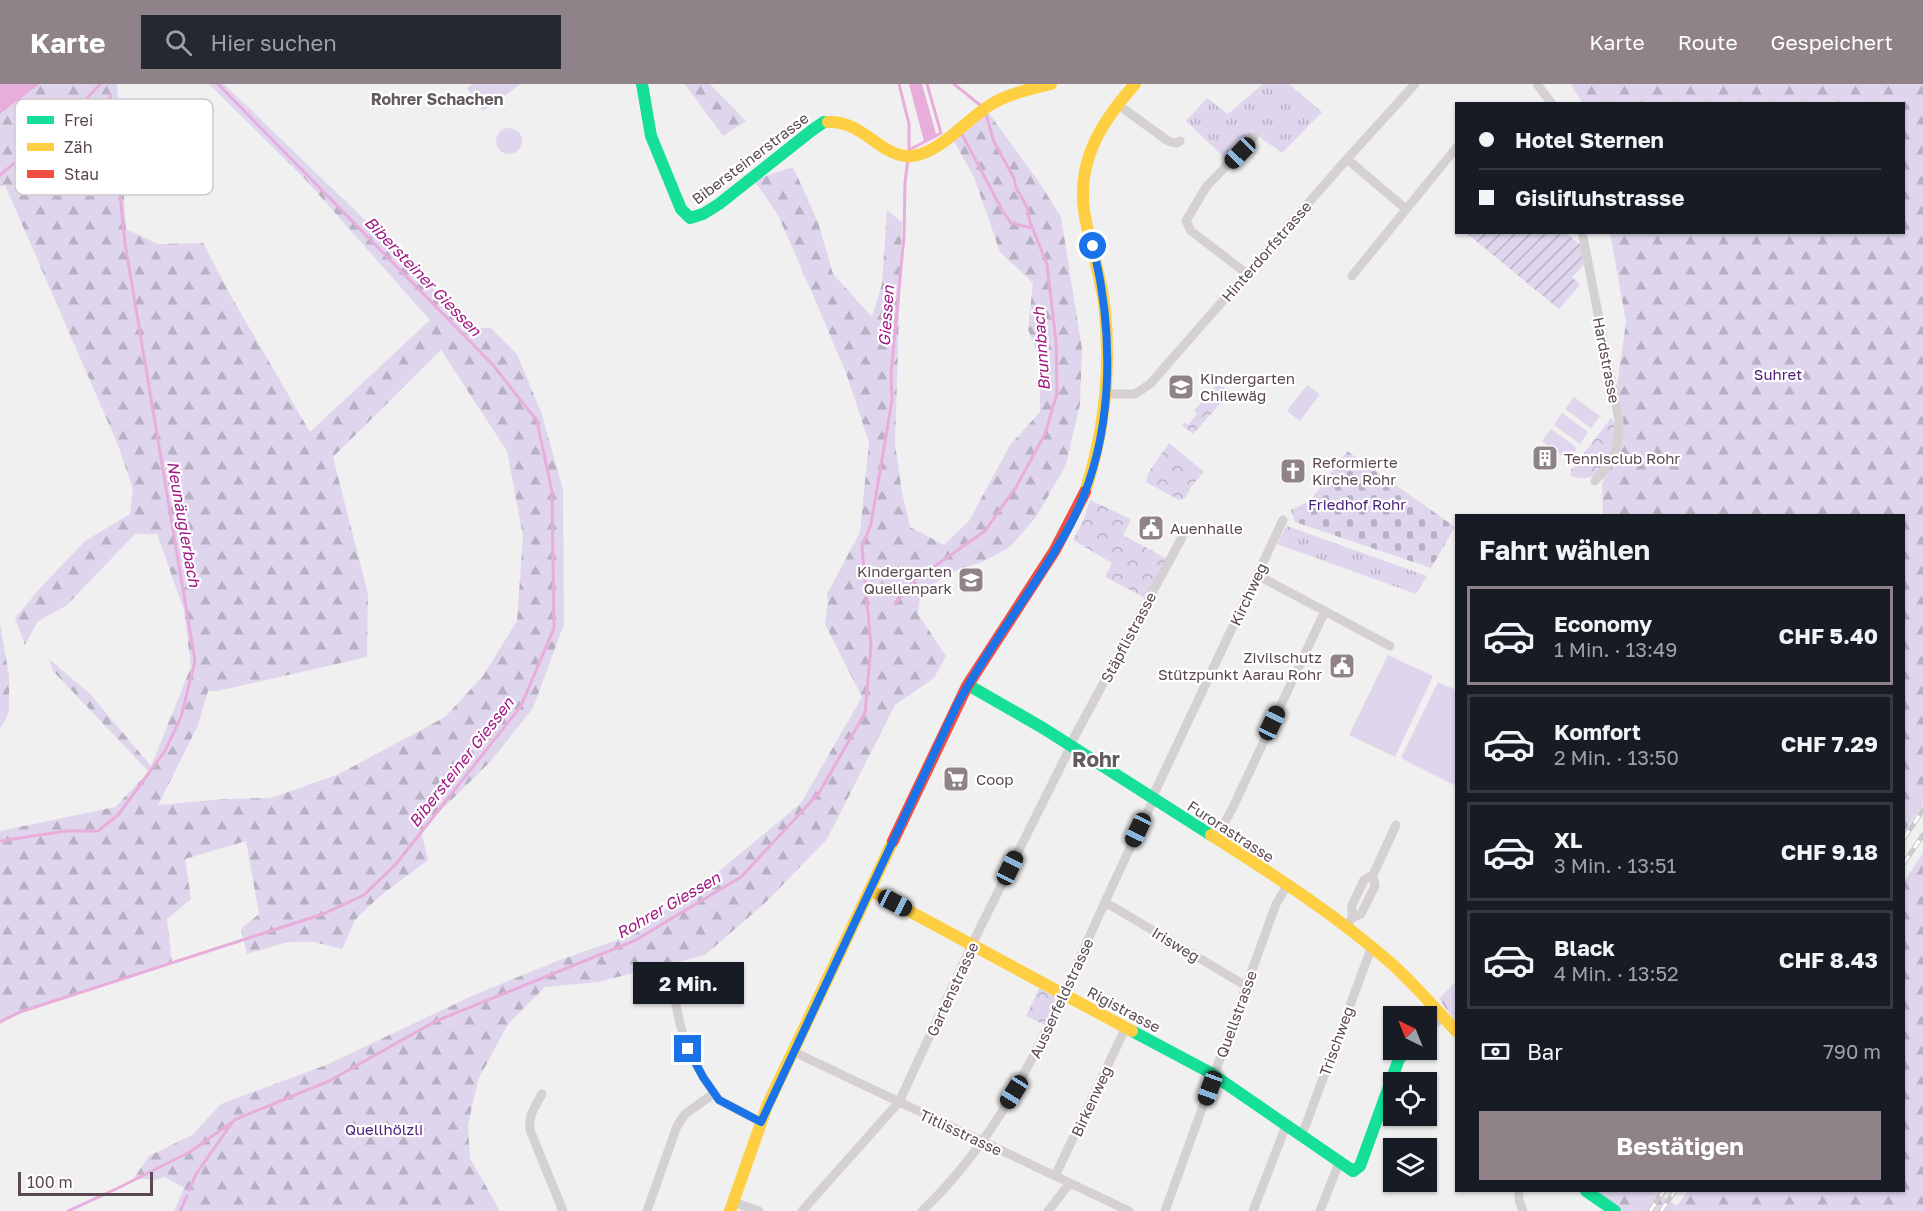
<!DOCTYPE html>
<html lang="de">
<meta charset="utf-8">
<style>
:root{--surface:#171b24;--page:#242831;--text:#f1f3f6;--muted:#9ea1a6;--line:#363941;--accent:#8f8389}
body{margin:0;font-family:"Golos Text",sans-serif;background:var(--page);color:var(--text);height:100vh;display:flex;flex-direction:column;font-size:22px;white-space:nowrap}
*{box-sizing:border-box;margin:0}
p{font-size:20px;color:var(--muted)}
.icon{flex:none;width:33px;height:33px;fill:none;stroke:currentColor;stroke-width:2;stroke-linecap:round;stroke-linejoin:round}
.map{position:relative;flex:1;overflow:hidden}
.details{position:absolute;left:1455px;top:430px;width:450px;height:678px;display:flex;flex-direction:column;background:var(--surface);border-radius:0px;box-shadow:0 2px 4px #0004}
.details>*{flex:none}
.hud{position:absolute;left:1455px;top:18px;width:450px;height:132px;border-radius:0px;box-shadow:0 2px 4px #0004;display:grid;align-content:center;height:132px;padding:0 24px;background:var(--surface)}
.needle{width:39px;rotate:317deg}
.buttons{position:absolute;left:1383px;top:922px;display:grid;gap:12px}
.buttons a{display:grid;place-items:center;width:54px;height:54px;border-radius:0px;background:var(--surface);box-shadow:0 2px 4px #0004;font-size:30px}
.scale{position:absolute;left:18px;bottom:15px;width:135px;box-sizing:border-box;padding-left:6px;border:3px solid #5b4852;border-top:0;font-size:16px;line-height:21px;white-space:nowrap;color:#5b4852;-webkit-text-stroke:4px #fff;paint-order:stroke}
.end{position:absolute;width:27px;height:27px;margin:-14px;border:8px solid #1a73e8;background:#fff;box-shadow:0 0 0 3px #fff}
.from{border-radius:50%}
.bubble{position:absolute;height:42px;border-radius:0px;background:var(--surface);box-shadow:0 2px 4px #0004;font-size:20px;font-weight:700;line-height:42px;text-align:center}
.car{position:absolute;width:18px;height:36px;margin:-18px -9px;border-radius:8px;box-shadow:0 0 4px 2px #0007;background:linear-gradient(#222 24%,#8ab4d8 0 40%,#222 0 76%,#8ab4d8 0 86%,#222 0)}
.hud b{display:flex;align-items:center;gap:21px;height:57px;font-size:22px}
.hud b+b{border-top:2px solid var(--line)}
.hud i{width:15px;height:15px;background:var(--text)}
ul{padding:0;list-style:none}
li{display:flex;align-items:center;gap:18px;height:99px;margin:0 12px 9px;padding:0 12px;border:3px solid var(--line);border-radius:0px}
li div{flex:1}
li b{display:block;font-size:22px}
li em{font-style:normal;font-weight:700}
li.current{border-color:var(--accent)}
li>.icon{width:54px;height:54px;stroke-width:1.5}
h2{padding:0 24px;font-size:27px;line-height:72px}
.pay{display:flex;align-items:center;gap:15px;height:66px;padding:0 24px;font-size:22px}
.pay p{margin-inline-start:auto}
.button{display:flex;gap:12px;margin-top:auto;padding:12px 24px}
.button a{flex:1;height:69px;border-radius:0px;background:var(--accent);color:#fff;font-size:24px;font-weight:700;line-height:69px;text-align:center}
header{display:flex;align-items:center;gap:36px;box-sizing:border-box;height:84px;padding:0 30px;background:var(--accent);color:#fff}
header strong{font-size:28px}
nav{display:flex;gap:33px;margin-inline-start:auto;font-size:21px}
.search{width:420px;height:54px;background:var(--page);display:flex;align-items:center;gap:15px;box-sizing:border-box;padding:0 21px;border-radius:0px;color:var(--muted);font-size:22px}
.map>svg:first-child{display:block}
</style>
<header>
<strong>Karte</strong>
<div class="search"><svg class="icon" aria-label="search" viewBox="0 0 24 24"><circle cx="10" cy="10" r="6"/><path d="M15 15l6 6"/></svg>Hier suchen</div>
<nav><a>Karte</a><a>Route</a><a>Gespeichert</a></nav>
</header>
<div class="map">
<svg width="1923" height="1127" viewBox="0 0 1923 1127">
<defs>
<pattern id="grass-tufts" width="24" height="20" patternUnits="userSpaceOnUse" patternTransform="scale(1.5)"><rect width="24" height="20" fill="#dfd6ee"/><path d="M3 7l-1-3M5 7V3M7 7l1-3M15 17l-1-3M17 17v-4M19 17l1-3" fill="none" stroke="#b8b0c3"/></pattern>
<pattern id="forest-firs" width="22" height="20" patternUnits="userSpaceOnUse" patternTransform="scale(1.5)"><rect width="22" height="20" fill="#dfd6ee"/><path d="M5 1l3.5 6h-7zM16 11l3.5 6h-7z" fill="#b8b0c3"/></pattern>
<pattern id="cemetery-stones" width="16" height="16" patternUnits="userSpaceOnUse" patternTransform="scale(1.5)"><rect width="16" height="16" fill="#dfd6ee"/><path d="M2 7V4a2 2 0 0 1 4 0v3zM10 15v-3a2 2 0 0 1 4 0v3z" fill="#b8b0c3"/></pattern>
<pattern id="park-crowns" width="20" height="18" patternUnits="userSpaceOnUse" patternTransform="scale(1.5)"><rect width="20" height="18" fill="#dfd6ee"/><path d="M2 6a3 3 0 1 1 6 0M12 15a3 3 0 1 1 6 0" fill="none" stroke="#b8b0c3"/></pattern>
<pattern id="garden-furrows" width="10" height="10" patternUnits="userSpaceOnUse" patternTransform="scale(1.5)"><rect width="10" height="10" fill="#dfd6ee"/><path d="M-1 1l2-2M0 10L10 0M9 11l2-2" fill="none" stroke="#b8b0c3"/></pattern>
</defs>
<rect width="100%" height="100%" fill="#f0f0f0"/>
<!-- grass -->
<path fill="url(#grass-tufts)" d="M1263 0H1289L1322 28 1282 69 1253 48 1225 74 1186 37 1207 14 1228 30Z
M1287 442 1427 492 1416 510 1277 460Z"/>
<!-- forest -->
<path fill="url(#forest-firs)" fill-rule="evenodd" d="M40 0H117L126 145 158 160 203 159 232 214 310 348 430 236 304 94 209 0H224L477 244H491L517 270 541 328 563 405 564 540 533 624 490 678 421 746 428 776 379 813 355 836 342 865 314 858H287L247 870 241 845 259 830 246 757 185 775 191 815 167 835 172 878 20 928 0 938V747L115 723 149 688 53 587 49 575 90 610 151 682 191 583 184 526 157 450H135L66 522 38 537 25 561 15 534 42 502 85 457 130 430 133 405 118 361 5 101 0 103V30ZM441 266 507 367 523 452 517 537 483 592 445 633 339 690 271 714 225 715 158 721 198 641 208 607H218L367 573 368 510 333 373Z
M685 0H710L746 37 723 52Z
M1571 0H1923V720L1904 748V432H1603L1602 400 1617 357 1614 324 1626 238 1610 149 1904 148V20L1582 19Z
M985 24 1039 98 1061 133 1082 265 1080 320 1066 381 1036 433 1010 463 982 478 952 488 933 500 920 515 918 530 946 572 934 594 895 621 827 755 766 818 705 871 598 898 545 903 508 940 478 996 468 1041 470 1074 500 1127H174L184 1104 165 1093 156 1096 134 1094 149 1072 192 1051 221 1020 326 981 476 910 557 877 623 854 700 803 801 719 862 613 825 540 828 517 827 510 860 448 869 358 846 289 813 211 778 131 754 96 793 83 818 138 833 190 872 233 882 200 887 126 902 138 895 359 902 408 910 443 944 461 969 437 1010 361 1040 328V276L1028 245 1033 199 1000 168 974 93 951 52Z
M0 539 9 592V628L0 645Z
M1923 769V1127H1622L1597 1107H1656L1677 1122 1688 1107H1904V797Z
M1456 897V938L1439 915Z"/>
<!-- cemetery -->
<path fill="url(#cemetery-stones)" d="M1347 367 1455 443 1431 484 1295 438 1291 426 1310 417Z"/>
<!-- park -->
<path fill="url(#park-crowns)" d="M1218 299 1230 309 1193 350 1182 341 1184 338 1188 341 1197 330 1194 327Z
M1611 334 1615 339C1615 365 1606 404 1571 392V386Z
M1169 359 1204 388 1191 403 1185 415 1179 416 1146 398 1148 389Z
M1090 416 1131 435 1123 451 1167 475 1145 514 1105 493 1112 479 1073 456 1083 437Z
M1040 902 1053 910 1055 916 1045 941 1026 932Z"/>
<!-- garden -->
<path fill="url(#garden-furrows)" d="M1466 149H1566L1581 161 1584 181 1572 193 1580 201 1559 225Z"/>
<!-- pitch -->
<path fill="#dfd6ee" d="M473 0H521L483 27 467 4Z
M496 57a13 13 0 1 1 26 0a13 13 0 1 1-26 0Z
M1307 301 1320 310 1300 337 1287 327Z
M1574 313 1600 332 1591 344 1565 325Z
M1562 329 1588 348 1580 360 1554 341Z
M1551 345 1577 364 1568 376 1542 357Z
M1388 571 1433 592 1395 673 1349 651Z
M1438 598 1456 606V702L1401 674Z"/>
<!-- water -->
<path fill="#e9addc" d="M0 0H40L0 30Z
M909 0H922L936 50 924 57Z"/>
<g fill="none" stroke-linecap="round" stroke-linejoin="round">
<!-- stream -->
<path stroke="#e9addc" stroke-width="3" d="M899 0 909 40V69
M954 0 980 21
M962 50 1002 126 1011 139 1032 144
M909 66 941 49 927 0
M0 91 71 32 100 0
M895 520 916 495 985 447 1016 403 1045 350 1057 309 1056 257 1047 180 1030 138 1027 123 1016 104 1014 94 994 58 986 30
M0 757 66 747H98L118 731 165 667 181 633 195 577 125 159 110 11
M0 938 20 928 323 830 364 811 396 780 521 622 554 544 552 408 537 337 493 281 218 0
M189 1106 196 1090 234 1036 329 997 436 937 634 857 741 793 819 709 865 629 871 562 862 463 871 440 892 316 891 290 904 152 905 98 908 75
M68 1127 116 1105 190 1068 232 1038
M180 1127 187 1112"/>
<!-- street -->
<path stroke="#d5d1d3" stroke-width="9" d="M1537 0 1552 20
M1117 20 1168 57 1176 59 1180 57
M1347 75 1406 125
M1582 148 1619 336C1618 367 1616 374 1595 397
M1246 189 1191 147 1186 137 1206 103 1254 53
M1352 192 1456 64
M1105 310H1135L1150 300 1347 75 1415 0
M1257 491 1390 562
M1070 661 1186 446
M1152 714 1283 436
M1216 755 1233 723 1325 527
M1105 818 1246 902
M1352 834V821L1364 796 1373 791
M1345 843 1352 834 1361 830 1375 802 1373 791 1396 741
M669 888 680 940 688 965 703 993 719 1016 761 1038
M1426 947 1444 932
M794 968 1129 1127
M542 1010C535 1023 528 1031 530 1046L563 1127
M1300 1052 1305 1043 1372 862
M1055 1092 1126 943
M1519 1107V1116L1523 1127
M733 1118 759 1127
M647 1127 677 1042 685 1030 713 1010
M802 1127 899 1018 978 848 1071 662
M922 1127C993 1060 1033 977 1073 889 1099 831 1125 772 1154 715
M1048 1127 1070 1099
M1165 1127 1276 820 1287 802
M1253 1127 1286 1042
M1320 1127 1339 1079"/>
<!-- fast -->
<path stroke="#16e098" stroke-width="12" d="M642 0 651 52 681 125 690 134 703 130 719 120 811 47 824 38H828
M968 601 1043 644 1211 751
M1132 947 1209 988 1353 1087 1360 1082 1399 975 1406 966
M1586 1107 1615 1127"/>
<!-- slow -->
<path stroke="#ffcf43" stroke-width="12" d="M828 38C863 36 882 75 912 72 940 69 966 36 990 21 1008 10 1030 5 1051 0
M1085 408C1104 349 1111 290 1105 228 1102 193 1089 161 1084 126 1077 75 1103 36 1135 0
M1211 751C1274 791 1336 831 1392 880 1415 901 1435 924 1456 947
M870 806 1132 947
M730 1127 767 1022 893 757"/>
<!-- jam -->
<path stroke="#f24e42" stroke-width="12" d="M893 757 967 602 1055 466 1085 408"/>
<!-- rail casing -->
<g stroke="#ccc9cb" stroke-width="5">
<path id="rail" d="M1904 754 1923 726
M1904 779 1923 751
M1650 1127 1664 1107
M1661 1127 1675 1107"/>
</g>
<!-- rail -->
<use href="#rail" stroke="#fff" stroke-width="3" stroke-dasharray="9" stroke-linecap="butt"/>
</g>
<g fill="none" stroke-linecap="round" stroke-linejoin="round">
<!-- route -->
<path stroke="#1a73e8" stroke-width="8" d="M688 965 703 993 719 1016 761 1038 957 621C990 559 1035 505 1069 443 1115 359 1115 253 1093 162"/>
</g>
<!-- icons -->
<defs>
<g id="school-square" transform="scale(1.35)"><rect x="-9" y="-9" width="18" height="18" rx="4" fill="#8f8389" stroke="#fff"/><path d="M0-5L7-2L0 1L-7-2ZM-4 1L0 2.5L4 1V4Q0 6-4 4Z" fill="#fff"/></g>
<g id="building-square" transform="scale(1.35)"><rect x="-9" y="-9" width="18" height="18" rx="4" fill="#8f8389" stroke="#fff"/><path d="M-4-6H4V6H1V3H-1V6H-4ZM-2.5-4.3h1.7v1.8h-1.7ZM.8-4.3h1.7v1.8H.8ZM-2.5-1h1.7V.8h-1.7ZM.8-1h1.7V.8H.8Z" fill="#fff"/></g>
<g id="church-square" transform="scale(1.35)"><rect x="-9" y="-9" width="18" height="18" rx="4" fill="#8f8389" stroke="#fff"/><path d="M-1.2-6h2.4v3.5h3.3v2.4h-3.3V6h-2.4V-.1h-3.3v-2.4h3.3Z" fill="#fff"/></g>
<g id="civic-square" transform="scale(1.35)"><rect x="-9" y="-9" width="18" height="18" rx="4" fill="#8f8389" stroke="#fff"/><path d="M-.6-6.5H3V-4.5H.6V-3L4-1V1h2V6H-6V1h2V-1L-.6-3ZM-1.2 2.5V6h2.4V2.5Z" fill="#fff"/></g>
<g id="supermarket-square" transform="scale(1.35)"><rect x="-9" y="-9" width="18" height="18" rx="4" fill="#8f8389" stroke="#fff"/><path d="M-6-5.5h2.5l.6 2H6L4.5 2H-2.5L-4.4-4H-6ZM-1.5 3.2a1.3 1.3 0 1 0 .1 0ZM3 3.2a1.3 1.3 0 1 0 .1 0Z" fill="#fff"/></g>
</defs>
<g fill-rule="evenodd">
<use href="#school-square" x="1181" y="303"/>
<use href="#building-square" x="1545" y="374"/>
<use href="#church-square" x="1293" y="387"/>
<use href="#civic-square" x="1151" y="444"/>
<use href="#school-square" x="971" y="496"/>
<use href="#civic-square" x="1342" y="582"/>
<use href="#supermarket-square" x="956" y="695"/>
</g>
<g text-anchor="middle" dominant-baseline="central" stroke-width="4.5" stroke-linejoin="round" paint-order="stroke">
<!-- street labels -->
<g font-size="15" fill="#5b4852" stroke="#fff">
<text transform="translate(750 74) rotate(-37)">Bibersteinerstrasse</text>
<text transform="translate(1266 167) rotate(-49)">Hinterdorfstrasse</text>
<text transform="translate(1607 276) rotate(79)">Hardstrasse</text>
<text transform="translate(1248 510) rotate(-65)">Kirchweg</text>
<text transform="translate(1128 553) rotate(-62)">Stäpflistrasse</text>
<text transform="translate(1231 747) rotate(33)">Furorastrasse</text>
<text transform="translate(1176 860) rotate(31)">Irisweg</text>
<text transform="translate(952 905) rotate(-65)">Gartenstrasse</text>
<text transform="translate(1061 914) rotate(-65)">Ausserfeldstrasse</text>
<text transform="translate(1124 925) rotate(28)">Rigistrasse</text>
<text transform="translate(1236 930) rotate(-70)">Quellstrasse</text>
<text transform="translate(1336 957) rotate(-70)">Trischweg</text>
<text transform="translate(1091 1017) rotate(-65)">Birkenweg</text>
<text transform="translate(961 1048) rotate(25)">Titlisstrasse</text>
</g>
<!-- park labels -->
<g font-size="15" fill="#4a1d78" stroke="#fff">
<text x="1778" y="290">Suhret</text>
<text x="1357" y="420">Friedhof Rohr</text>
<text x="384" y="1045">Quellhölzli</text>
</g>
<!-- poi labels -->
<g font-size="15" fill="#5b4852" stroke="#fff" text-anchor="start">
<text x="1200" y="294">Kindergarten<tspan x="1200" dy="17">Chilewäg</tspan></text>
<text x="1564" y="374">Tennisclub Rohr</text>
<text x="1312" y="378">Reformierte<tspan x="1312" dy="17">Kirche Rohr</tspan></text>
<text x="1170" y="444">Auenhalle</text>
<text x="952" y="487" text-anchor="end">Kindergarten<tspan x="952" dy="17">Quellenpark</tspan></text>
<text x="1322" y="573" text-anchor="end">Zivilschutz<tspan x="1322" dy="17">Stützpunkt Aarau Rohr</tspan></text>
<text x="976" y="695">Coop</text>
</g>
<!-- neighbourhood labels -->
<g font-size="16" font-weight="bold" fill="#635c5f" stroke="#fff">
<text x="437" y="15">Rohrer Schachen</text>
</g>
<!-- water labels -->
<g font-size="16" font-style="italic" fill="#a01683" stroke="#fff">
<text transform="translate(423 192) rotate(46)">Bibersteiner Giessen</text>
<text transform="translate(886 232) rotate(-86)">Giessen</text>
<text transform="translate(1041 265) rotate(-94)">Brunnbach</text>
<text transform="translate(184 440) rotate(80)">Neunäuglerbach</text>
<text transform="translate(461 678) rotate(-52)">Bibersteiner Giessen</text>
<text transform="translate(668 821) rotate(-30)">Rohrer Giessen</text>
</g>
<!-- district labels -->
<g font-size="21" font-weight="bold" fill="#635c5f" stroke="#fff">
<text x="1096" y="675">Rohr</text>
</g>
</g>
<!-- legend -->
<rect x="15" y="15" width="198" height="96" rx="9" fill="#fff" stroke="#cec8cb" stroke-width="1.5"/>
<rect x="27" y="32" width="27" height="8" fill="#16e098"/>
<rect x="27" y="59" width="27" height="8" fill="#ffcf43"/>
<rect x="27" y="86" width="27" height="8" fill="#f24e42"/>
<g font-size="16" fill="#5b4852">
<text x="64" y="42">Frei</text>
<text x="64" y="69">Zäh</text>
<text x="64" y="96">Stau</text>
</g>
</svg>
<div class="buttons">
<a><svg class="needle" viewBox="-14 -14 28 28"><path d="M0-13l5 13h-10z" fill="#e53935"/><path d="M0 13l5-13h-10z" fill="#9ea1a6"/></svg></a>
<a><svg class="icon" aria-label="locate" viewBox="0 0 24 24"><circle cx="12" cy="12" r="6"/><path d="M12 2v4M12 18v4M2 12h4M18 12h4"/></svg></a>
<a><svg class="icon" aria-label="layers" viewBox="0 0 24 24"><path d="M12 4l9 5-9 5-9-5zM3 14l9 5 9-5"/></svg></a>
</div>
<div class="scale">100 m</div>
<i class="end from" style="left:1093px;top:162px"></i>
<i class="end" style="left:688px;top:965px"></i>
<div class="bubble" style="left:633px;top:878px;width:111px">2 Min.</div>
<i class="car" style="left:1240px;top:69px;rotate:224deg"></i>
<i class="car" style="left:1272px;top:639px;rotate:25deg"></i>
<i class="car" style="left:1138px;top:746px;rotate:205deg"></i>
<i class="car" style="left:1010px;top:784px;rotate:26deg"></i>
<i class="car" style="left:895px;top:819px;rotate:118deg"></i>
<i class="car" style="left:1210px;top:1004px;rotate:200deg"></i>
<i class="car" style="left:1014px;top:1008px;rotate:212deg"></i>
<div class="hud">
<b><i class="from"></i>Hotel Sternen</b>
<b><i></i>Gislifluhstrasse</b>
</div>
<section class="details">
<h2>Fahrt wählen</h2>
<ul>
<li class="current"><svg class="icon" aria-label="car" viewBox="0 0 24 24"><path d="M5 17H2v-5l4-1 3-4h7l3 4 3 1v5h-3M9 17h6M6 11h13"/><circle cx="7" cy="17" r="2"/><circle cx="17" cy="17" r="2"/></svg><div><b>Economy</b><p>1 Min. · 13:49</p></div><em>CHF 5.40</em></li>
<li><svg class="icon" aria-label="car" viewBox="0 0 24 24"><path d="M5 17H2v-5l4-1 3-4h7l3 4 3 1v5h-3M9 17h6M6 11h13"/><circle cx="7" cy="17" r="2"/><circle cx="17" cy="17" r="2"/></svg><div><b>Komfort</b><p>2 Min. · 13:50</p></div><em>CHF 7.29</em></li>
<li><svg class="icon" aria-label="car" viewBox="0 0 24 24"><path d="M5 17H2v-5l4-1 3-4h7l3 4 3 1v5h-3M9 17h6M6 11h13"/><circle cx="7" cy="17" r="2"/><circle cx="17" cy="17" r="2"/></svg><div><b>XL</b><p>3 Min. · 13:51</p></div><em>CHF 9.18</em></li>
<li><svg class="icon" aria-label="car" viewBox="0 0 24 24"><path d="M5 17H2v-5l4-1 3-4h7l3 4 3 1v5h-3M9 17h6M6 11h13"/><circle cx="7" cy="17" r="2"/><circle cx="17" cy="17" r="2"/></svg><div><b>Black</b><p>4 Min. · 13:52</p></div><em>CHF 8.43</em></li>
</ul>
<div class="pay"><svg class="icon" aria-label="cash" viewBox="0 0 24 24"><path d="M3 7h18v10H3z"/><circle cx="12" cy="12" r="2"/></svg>Bar<p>790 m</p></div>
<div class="button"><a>Bestätigen</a></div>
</section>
</div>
